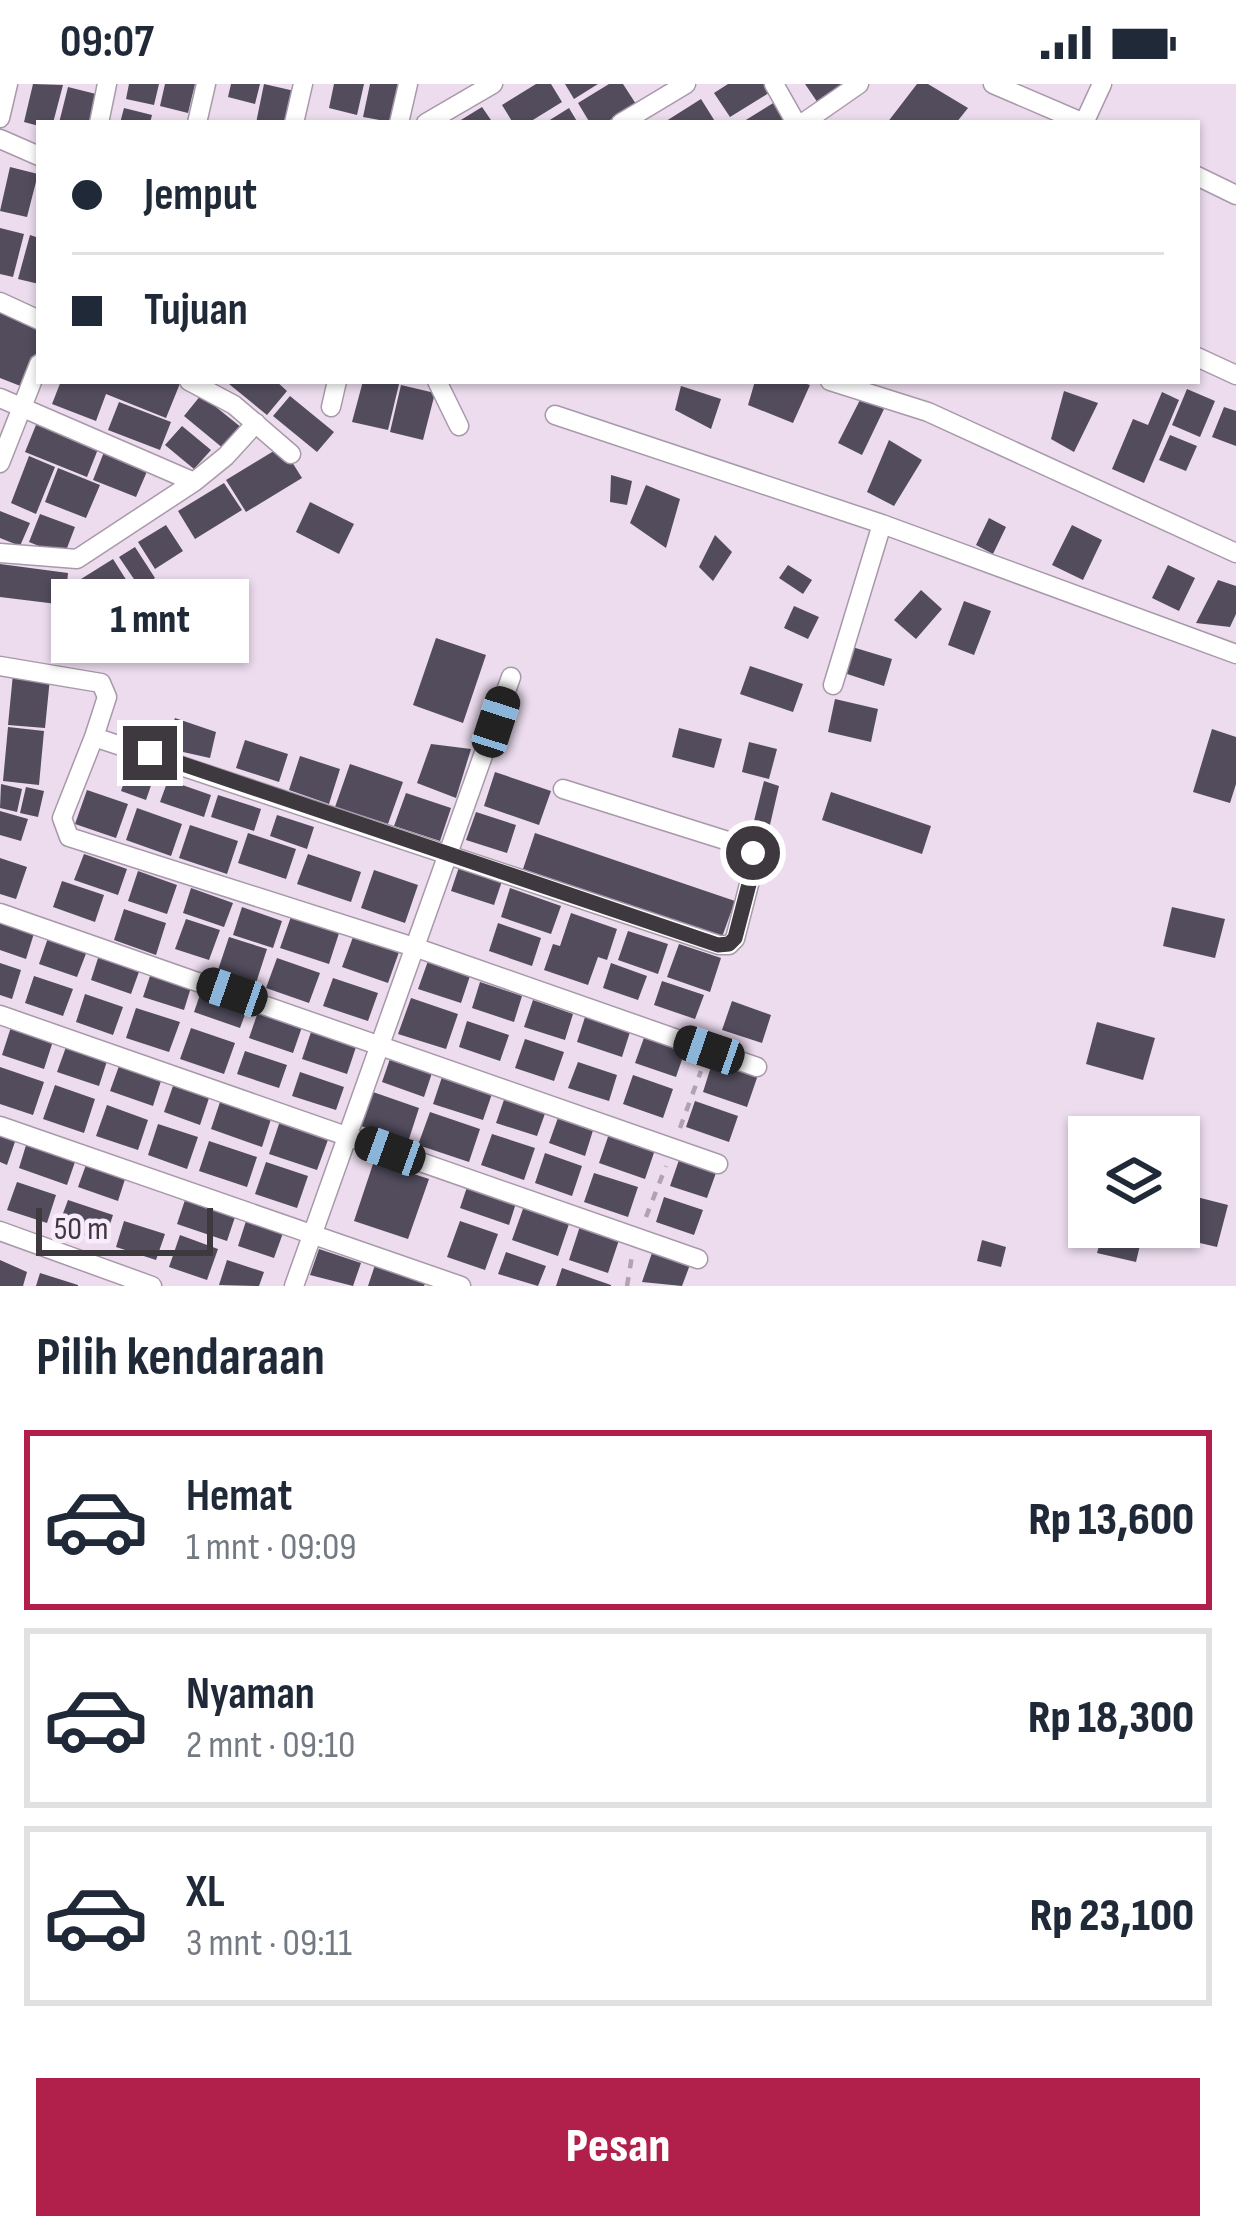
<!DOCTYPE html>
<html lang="id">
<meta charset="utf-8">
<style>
:root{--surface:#fff;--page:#f6f6f7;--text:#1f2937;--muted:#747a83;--line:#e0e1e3;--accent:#b1204b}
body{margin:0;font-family:"Sofia Sans Condensed",sans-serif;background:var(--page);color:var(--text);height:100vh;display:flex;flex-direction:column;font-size:45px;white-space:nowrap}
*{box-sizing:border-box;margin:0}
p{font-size:39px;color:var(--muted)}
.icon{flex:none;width:66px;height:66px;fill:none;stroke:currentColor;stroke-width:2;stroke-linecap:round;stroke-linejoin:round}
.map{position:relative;height:1202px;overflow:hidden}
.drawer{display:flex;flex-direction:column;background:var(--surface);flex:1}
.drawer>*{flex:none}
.banner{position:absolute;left:36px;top:36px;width:1164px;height:264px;border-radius:0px;box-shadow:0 3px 9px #0004;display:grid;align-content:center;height:264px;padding:0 36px;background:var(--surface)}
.fabs{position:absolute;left:1068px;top:1032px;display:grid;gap:24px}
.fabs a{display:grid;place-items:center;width:132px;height:132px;border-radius:0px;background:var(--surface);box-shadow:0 3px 9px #0004;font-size:60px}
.scale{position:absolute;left:36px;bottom:30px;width:177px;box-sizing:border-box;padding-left:12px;border:6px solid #3e383f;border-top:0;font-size:33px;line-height:42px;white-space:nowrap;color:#3e383f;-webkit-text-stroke:9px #f9eafc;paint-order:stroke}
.end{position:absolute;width:54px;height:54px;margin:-27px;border:15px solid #3e383f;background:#fff;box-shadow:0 0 0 6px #fff}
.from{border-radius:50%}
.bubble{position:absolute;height:84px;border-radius:0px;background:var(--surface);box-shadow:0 3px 9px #0004;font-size:39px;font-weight:800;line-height:84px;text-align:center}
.car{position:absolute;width:36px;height:72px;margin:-36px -18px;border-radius:15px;box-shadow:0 0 9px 3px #0007;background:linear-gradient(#222 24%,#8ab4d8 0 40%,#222 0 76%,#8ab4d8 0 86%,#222 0)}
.banner b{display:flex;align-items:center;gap:42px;height:114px;font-size:45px}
.banner b+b{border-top:3px solid var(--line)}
.banner i{width:30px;height:30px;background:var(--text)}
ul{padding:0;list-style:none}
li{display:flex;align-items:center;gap:36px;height:180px;margin:0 24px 18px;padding:0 12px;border:6px solid var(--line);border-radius:0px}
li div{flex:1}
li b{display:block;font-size:45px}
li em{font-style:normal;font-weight:800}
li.selected{border-color:var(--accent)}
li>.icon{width:108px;height:108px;stroke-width:1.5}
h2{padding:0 36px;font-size:54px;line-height:144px}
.cta{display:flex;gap:24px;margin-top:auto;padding:24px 36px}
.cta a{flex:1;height:138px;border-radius:0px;background:var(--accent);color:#fff;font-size:48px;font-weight:800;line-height:138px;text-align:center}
.status{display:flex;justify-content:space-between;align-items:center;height:84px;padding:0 60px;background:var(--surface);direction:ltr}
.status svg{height:33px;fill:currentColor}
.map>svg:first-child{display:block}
</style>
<div class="status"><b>09:07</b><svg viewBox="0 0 49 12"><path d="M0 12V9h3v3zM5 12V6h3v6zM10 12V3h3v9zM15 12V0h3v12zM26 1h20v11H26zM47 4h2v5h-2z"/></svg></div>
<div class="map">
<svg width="1236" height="1202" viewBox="0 0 1236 1202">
<rect width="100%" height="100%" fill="#ecdcee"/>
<!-- building -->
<path fill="#524c5d" d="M33 0 63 1 53 39 39 42 24 38Z
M129 0H159L154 21 126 15Z
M165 0H195L188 29 160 22Z
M231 0H260L255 20 228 13Z
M264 0 299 8 292 39H256Z
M334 0H364L357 31 329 24Z
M370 0H404L396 39 363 33Z
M536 0H551L562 18 528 39H513L502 21Z
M565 0H598L574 15Z
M609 0H623L636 20 605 39H590L578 19Z
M728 0H768L772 7 730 33 714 9Z
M805 0H855L820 22Z
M917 0H928L968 24 956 39H887Z
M68 3 96 10 89 39H59Z
M701 15 716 39H663Z
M778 16 793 39H741Z
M482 23 493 39H456Z
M124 24 152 31 150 39H120Z
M569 24 578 39H545Z
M10 83 38 90 27 133 0 127Z
M0 144 24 150 13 193 0 190Z
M30 151 39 154V200L18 195Z
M0 222 39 237V276L23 303 0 294Z
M61 297H181L166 334 106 310 96 337 52 320Z
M232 297H276L287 307 267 331 229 300Z
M363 297 399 300 388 346 352 338Z
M755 297H798L810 301 793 339 748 321Z
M401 301 435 309 423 356 390 348Z
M681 302 721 315 711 345 675 326Z
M1187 305 1215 317 1200 353 1172 341Z
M1064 307 1098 319 1074 368 1051 355Z
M1162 308 1179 316 1144 399 1112 385 1133 335 1148 341Z
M201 311 242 344 224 365 184 332Z
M290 312 334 348 317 368 273 332Z
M861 314 884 325 862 371 838 359Z
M119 318 171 338 160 366 108 346Z
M1224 323 1236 327V362L1212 353Z
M38 336 100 360 87 393 25 368Z
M182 342 211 366 194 385 165 361Z
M1170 351 1197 362 1186 387 1159 376Z
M889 356 922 376 894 422 867 408Z
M282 362 302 394 246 428 226 396Z
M104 368 148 385 136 413 93 396Z
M29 372 55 383 36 430 11 419Z
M58 384 100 401 86 434 45 418Z
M611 391 632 397 627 421 610 418Z
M224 399 242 426 195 455 178 427Z
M646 401 680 415 666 464 630 439Z
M310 418 354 440 339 470 296 448Z
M0 427 30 439 20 462 0 454Z
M40 430 75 443 64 472 29 458Z
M989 434 1006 443 993 470 976 461Z
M166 441 183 467 155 485 138 458Z
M1072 441 1102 456 1083 496 1052 481Z
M715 451 732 468 713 497 699 483Z
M135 463 155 494 140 504 119 473Z
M113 475 132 505 92 530 73 500Z
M0 480 68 489 65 521 0 513Z
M788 481 812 496 803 510 779 494Z
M1168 481 1195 494 1179 527 1152 514Z
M1218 496 1236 502V530L1230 543 1196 539Z
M921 506 942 525 916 555 894 536Z
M964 517 991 527 974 571 948 561Z
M794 522 819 533 808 555 784 544Z
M436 554 486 571 463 639 413 621Z
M849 562 892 575 884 602 841 588Z
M750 582 803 600 793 628 740 610Z
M13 590 50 594 45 644 8 641Z
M835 615 878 625 871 658 828 648Z
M175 634 216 648 210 674 165 664Z
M8 643 44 647 39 701 3 697Z
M679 644 722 655 714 684 672 673Z
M1212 645 1236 653V700L1230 719 1193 708Z
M245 656 288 670 279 698 236 684Z
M749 658 777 665 769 695 742 688Z
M431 660 471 665 456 714 417 699Z
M300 672 340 685 329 720 289 706Z
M131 678 156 687 146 716 121 707Z
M350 680 403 698 388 740 335 723Z
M495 688 551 707 539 741 484 722Z
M168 696 211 711 204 733 160 718Z
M764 697 779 702 769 745 753 741Z
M1 700 22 705 17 728 0 724Z
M26 703 44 707 38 733 20 729Z
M87 706 128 720 116 754 75 740Z
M831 708 931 742 922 770 822 736Z
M406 709 451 724 440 757 394 742Z
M218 711 261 725 254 747 211 733Z
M137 724 182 740 171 772 126 756Z
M0 727 28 735 21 757 0 751Z
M476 728 516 741 507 769 466 756Z
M277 731 314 743 307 765 270 752Z
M190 741 238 757 227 790 179 774Z
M248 749 296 765 286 795 238 779Z
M535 749 735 817 722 853 523 785Z
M84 770 127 785 118 811 74 796Z
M308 770 361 788 351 818 297 800Z
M0 774 27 783 16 815 0 810Z
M459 783 502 797 494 821 451 807Z
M374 786 418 801 405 839 361 824Z
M138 787 177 801 167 830 128 817Z
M62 797 104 811 95 838 53 823Z
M191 804 233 819 224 843 183 829Z
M510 804 561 822 551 850 501 833Z
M242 823 282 837 273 864 233 851Z
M1172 823 1225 835 1215 874 1163 862Z
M124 825 166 839 156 871 114 856Z
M293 827 341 843 329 880 280 864Z
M571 829 617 845 607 876 598 873 588 901 544 886 553 860 560 862Z
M0 831 36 843 26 875 0 866Z
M186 835 220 846 209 876 175 865Z
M498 839 541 854 532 882 489 867Z
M628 847 668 860 658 890 618 876Z
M229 853 267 865 256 899 218 886Z
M353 853 399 868 388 899 342 883Z
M48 854 87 867 77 893 39 880Z
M679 860 721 874 710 908 667 893Z
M99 871 140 885 131 910 91 896Z
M277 874 320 889 309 919 266 904Z
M428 877 470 892 461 919 418 905Z
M0 879 21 886 12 915 0 911Z
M611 879 647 892 638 916 603 904Z
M152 886 192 900 184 926 143 913Z
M34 892 73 905 63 932 25 919Z
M333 894 378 909 368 937 323 922Z
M662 897 704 911 695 935 654 921Z
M480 898 522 912 514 938 472 924Z
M203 902 250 917 240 944 194 928Z
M85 910 123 923 113 951 76 938Z
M411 914 458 930 446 965 398 950Z
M533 916 573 930 565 956 524 943Z
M732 917 771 931 762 959 722 946Z
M136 924 180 938 169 968 126 954Z
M259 925 303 940 293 969 249 954Z
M585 933 630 948 622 973 577 958Z
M467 937 509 951 500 977 459 963Z
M1097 938 1155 954 1143 996 1086 980Z
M11 943 53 957 44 985 2 971Z
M191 944 235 959 224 990 180 975Z
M312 945 357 960 347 990 302 975Z
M646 948 687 961 676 993 635 979Z
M525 955 564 968 554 997 515 984Z
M66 963 107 977 99 1002 57 988Z
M245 967 287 981 279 1004 237 990Z
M392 969 434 983 424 1013 382 998Z
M714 973 759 988 747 1023 703 1008Z
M578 978 617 991 609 1017 568 1004Z
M119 982 161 997 153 1022 110 1007Z
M0 983 44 998 33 1031 0 1020Z
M444 987 494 1004 483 1036 433 1020Z
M300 988 344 1003 336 1026 292 1012Z
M633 991 673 1005 663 1034 623 1020Z
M174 999 210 1011 200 1041 164 1028Z
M55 1001 95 1015 84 1049 43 1035Z
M373 1008 419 1024 408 1058 361 1042Z
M506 1010 547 1024 537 1052 496 1039Z
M221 1015 272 1032 262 1063 211 1045Z
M695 1017 738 1032 729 1058 686 1043Z
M107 1021 148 1036 138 1066 96 1052Z
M430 1028 480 1045 469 1078 418 1061Z
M560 1028 595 1040 585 1072 549 1059Z
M280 1037 329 1053 317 1086 269 1070Z
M158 1040 198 1053 187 1085 148 1071Z
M611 1044 657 1060 645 1095 599 1079Z
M0 1046 17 1052 7 1081 0 1078Z
M492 1050 535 1064 524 1096 481 1081Z
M209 1057 257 1073 247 1103 199 1087Z
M27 1058 76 1075 67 1101 19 1084Z
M545 1069 582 1082 572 1112 535 1099Z
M680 1073 717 1086 707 1114 670 1102Z
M374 1077 429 1095 408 1155 354 1137Z
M87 1078 126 1092 118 1117 78 1103Z
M266 1078 308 1092 297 1124 255 1110Z
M594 1089 638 1103 628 1133 584 1118Z
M17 1098 56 1111 47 1139 7 1126Z
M468 1100 517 1116 509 1141 460 1124Z
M187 1110 237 1127 227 1157 177 1140Z
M1185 1110 1228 1121 1217 1163 1174 1153Z
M664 1113 703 1126 694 1151 656 1138Z
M68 1116 113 1131 104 1158 58 1143Z
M524 1122 570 1137 558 1172 512 1156Z
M124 1137 165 1150 156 1176 116 1163Z
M246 1137 283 1149 274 1174 238 1162Z
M460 1137 498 1150 485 1186 447 1173Z
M581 1139 620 1153 608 1189 569 1176Z
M1103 1147 1141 1157 1136 1178 1097 1169Z
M180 1151 218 1165 207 1196 169 1183Z
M982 1156 1006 1163 1001 1183 977 1177Z
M319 1165 361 1179 353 1202 310 1191Z
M653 1166 691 1178 682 1202 642 1198Z
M506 1168 546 1182 538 1202 498 1190Z
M0 1176 27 1188 23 1202H0Z
M227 1176 264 1188 259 1202 219 1201Z
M376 1178 427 1195 424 1202H368Z
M562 1184 611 1201V1202H556Z
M40 1189 78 1201V1202H36Z"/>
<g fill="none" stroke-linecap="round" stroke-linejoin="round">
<!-- street casing -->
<g stroke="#a899aa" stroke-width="21">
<path id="street" d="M774 0 796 39
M993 0 1084 39
M0 34 8 0
M99 39 107 0
M197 39 206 0
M294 39 303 0
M399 39 408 0
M426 39 493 0
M621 39 686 0
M803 39 859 0
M1084 39 1102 0
M0 55 39 72
M1197 92 1236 111
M0 218 39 236
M1197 273 1236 291
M189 297 234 321 291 370
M437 297 459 342
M830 297 928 328 1236 469
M0 314 194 398
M331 323 337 297
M555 331 882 440 1236 570
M0 379 39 280
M0 469 77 475 194 398 226 372 256 339
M0 582 101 599 107 613 94 653
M833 601 882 440
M563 705 747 763 755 777 735 855 729 861H719L94 653 62 734 69 753 417 864 757 983
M0 829 718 1080
M0 931 698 1175
M0 1042 461 1202
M0 1147 152 1202
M294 1202 511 593"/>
</g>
<!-- path -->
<path stroke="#afa3b1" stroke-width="4.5" stroke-dasharray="9 9" stroke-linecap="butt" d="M680 1044 701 987
M646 1133 666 1082
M627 1202 632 1172"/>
<!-- street -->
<use href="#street" stroke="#fff" stroke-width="18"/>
</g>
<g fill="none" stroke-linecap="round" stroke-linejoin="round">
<!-- route -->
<path stroke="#3e383f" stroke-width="15" d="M150 669 718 861 729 860 735 854 755 777 753 769"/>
</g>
</svg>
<div class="fabs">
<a><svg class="icon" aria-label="layers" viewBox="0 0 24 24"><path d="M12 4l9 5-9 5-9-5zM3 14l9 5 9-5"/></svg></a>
</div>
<div class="scale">50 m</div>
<i class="end from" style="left:753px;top:769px"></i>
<i class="end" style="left:150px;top:669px"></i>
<div class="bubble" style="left:51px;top:495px;width:198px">1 mnt</div>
<i class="car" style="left:496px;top:638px;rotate:18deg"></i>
<i class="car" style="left:232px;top:908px;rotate:289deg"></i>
<i class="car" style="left:709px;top:966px;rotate:289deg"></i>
<i class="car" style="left:390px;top:1067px;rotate:290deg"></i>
<div class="banner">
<b><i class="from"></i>Jemput</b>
<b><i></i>Tujuan</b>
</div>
</div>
<section class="drawer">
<h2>Pilih kendaraan</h2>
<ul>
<li class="selected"><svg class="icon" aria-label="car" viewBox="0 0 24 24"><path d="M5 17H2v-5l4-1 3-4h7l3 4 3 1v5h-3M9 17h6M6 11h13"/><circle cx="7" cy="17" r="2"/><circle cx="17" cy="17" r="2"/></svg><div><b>Hemat</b><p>1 mnt · 09:09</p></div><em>Rp 13,600</em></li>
<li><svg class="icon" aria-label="car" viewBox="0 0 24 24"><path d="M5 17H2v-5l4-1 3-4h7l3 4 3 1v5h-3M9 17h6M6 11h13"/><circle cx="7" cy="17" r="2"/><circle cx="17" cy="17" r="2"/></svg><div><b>Nyaman</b><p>2 mnt · 09:10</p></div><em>Rp 18,300</em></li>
<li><svg class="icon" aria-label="car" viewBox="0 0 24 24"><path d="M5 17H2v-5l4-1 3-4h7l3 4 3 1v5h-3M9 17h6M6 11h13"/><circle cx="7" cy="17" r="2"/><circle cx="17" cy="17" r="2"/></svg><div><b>XL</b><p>3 mnt · 09:11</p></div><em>Rp 23,100</em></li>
</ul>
<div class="cta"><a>Pesan</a></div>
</section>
